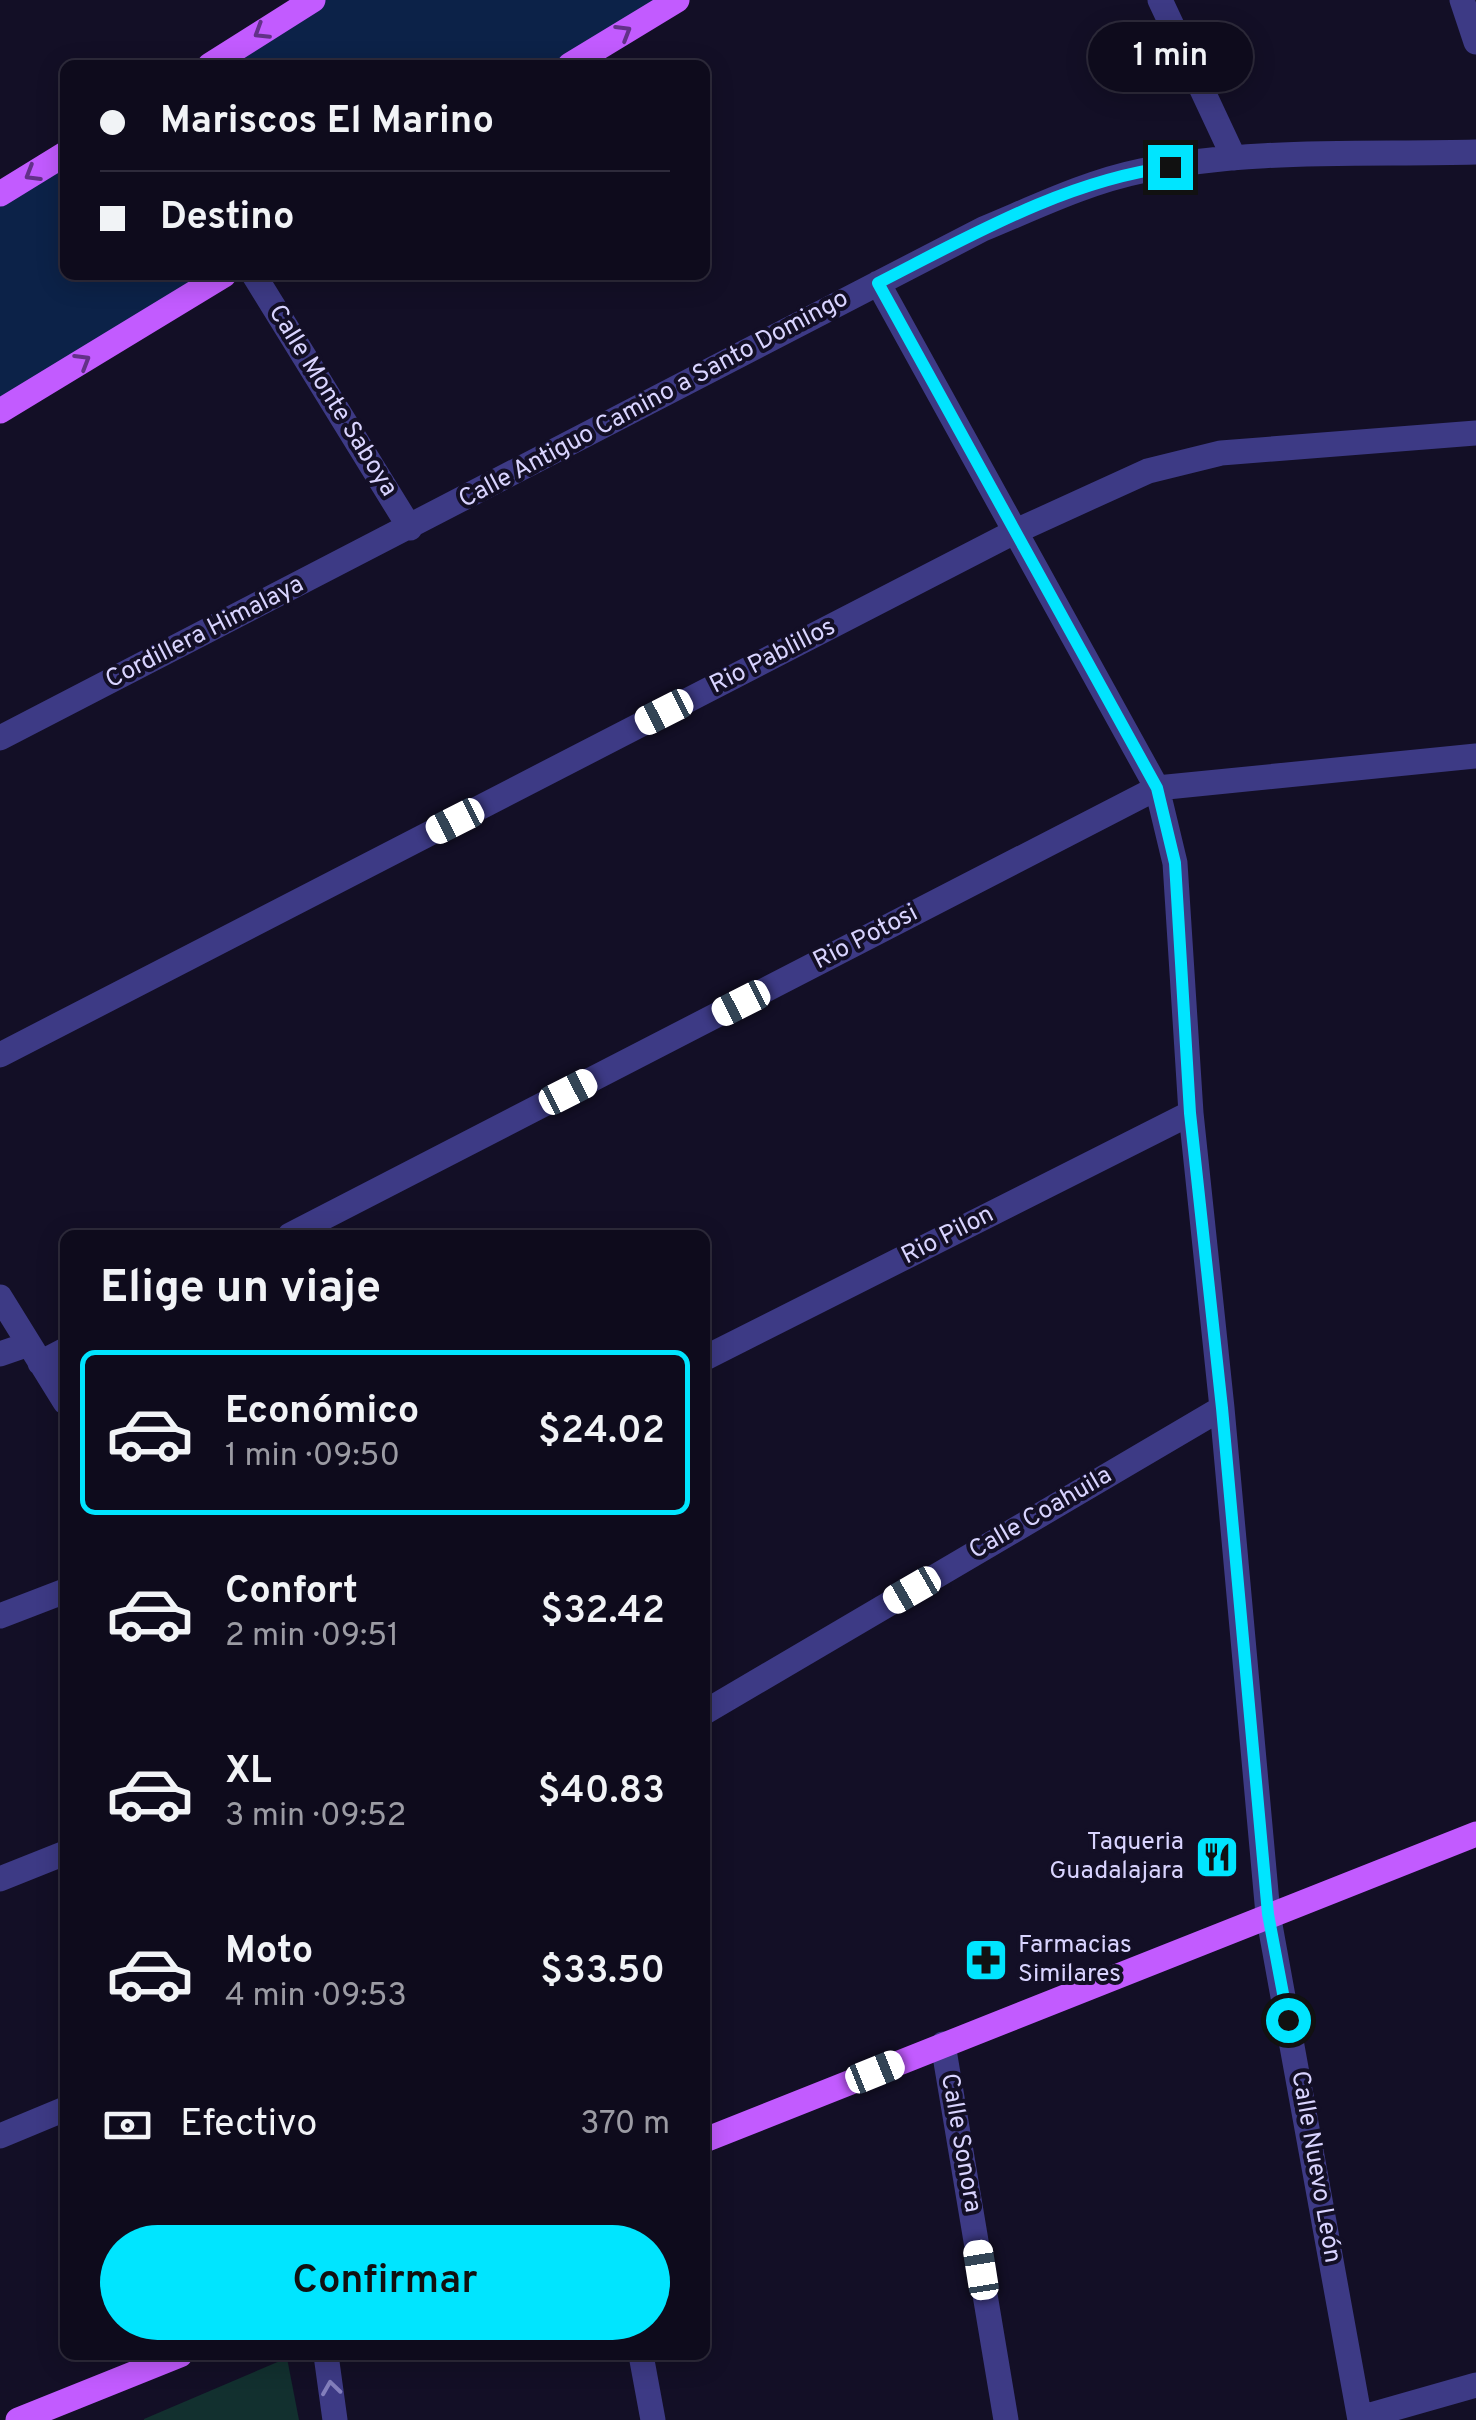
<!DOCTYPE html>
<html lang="es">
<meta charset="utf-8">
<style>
:root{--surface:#0e0b1c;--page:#171425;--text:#f1f3f6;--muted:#9b9ba3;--line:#2e2b3b;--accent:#00e5ff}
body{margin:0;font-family:Overpass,sans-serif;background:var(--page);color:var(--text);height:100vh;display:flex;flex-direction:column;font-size:38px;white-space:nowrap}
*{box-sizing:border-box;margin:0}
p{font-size:32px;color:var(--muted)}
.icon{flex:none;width:55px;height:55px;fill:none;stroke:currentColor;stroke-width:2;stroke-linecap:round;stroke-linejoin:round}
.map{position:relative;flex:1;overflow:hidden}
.side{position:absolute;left:60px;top:1230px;width:650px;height:1130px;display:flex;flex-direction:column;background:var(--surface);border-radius:15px;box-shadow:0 5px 25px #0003,0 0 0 2px var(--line)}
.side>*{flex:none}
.hud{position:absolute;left:60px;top:60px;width:650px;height:220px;border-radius:15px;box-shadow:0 5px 25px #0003,0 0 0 2px var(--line);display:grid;align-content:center;height:220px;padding:0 40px;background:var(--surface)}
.end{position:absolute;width:45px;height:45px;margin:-22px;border:12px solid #00e5ff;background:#111;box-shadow:0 0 0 5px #111}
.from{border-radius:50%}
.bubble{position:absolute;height:70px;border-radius:35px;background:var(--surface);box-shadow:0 5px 25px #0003,0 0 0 2px var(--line);font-size:32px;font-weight:600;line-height:70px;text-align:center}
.car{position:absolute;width:30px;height:60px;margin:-30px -15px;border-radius:12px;box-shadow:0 0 8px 2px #0007;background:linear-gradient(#fff 24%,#345 0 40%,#fff 0 76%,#345 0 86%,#fff 0)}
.hud b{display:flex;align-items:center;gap:35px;height:95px;font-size:38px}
.hud b+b{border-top:2px solid var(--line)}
.hud i{width:25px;height:25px;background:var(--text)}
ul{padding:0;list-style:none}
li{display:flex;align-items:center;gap:30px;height:165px;margin:0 20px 15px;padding:0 20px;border:5px solid transparent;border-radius:15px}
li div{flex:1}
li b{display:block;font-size:38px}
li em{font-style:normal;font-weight:600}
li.current{border-color:var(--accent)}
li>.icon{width:90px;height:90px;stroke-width:1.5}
h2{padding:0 40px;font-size:45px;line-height:120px}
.pay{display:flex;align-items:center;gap:25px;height:110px;padding:0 40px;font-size:38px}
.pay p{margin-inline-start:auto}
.primary-button{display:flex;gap:20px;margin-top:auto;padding:20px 40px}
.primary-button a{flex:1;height:115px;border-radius:60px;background:var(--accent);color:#111;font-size:40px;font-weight:600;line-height:115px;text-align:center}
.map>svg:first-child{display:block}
</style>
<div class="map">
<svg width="1476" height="2420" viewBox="0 0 1476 2420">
<rect width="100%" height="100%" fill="#130f26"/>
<!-- green -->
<path fill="#12302f" d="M287 2358 299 2420H144V2419Z"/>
<!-- water -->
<path fill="#0c2248" d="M313 0H678L571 65H210Z
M65 154V275H224L0 411V194Z"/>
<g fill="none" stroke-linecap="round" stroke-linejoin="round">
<!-- minor -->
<path stroke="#3d3a85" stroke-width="25" d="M1160 0 1234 158
M1462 0 1476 42
M254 275 410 528
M878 283 1157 788 1175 863 1191 1113 1222 1408 1268 1914 1360 2420
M0 738 983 229C1034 208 1087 182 1141 171 1247 148 1367 155 1476 152
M0 1055 1014 532 1148 471 1221 453 1476 433
M290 1235 1157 788 1476 756
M0 1297 65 1402
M0 1354 29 1344
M705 1358 1191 1113
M40 1363 65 1350
M0 1616 65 1591
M705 1712 1222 1408
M0 1879 65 1853
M943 2044 1006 2420
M0 2136 65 2109
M326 2355 335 2420
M641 2355 653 2420
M1360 2418 1476 2385"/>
<!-- major -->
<path stroke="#c25bff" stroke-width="25" d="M210 65 313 0
M570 65 677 0
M0 194 65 154
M0 411 224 275
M705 2140 1476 1834
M18 2420 180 2355"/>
</g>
<!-- one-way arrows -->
<defs><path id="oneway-chevron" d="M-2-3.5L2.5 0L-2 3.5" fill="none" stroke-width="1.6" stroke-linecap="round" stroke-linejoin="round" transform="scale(2.5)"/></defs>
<g stroke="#623188">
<use href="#oneway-chevron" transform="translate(261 32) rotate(148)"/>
<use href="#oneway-chevron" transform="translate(624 32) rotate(-31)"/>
<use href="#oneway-chevron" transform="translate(32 174) rotate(149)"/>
<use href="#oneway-chevron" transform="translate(83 361) rotate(-31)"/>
</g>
<use stroke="#837fbc" href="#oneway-chevron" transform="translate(331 2388) rotate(-98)"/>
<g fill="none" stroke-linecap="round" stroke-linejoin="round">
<!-- route -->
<path stroke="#00e5ff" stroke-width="12" d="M1170 167C1067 180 970 236 878 283L1157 788 1175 863 1190 1113 1222 1408 1268 1914 1288 2020"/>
</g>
<!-- icons -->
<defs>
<g id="restaurant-square" transform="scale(2.25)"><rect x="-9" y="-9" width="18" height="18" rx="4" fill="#00e5ff" stroke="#130f26"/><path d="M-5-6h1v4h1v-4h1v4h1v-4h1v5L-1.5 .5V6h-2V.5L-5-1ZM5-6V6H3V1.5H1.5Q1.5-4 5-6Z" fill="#111"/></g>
<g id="pharmacy-square" transform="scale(2.25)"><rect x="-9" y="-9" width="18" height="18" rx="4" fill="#00e5ff" stroke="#130f26"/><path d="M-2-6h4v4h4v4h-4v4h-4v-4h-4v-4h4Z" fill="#111"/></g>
</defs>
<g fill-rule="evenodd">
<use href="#restaurant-square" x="1217" y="1857"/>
<use href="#pharmacy-square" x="986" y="1960"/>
</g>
<g text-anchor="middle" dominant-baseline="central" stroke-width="8" stroke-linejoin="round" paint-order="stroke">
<!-- street labels -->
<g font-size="25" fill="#d9d4ff" stroke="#130f26">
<text transform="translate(654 400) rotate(-28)">Calle Antiguo Camino a Santo Domingo</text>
<text transform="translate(332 401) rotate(58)">Calle Monte Saboya</text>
<text transform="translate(205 633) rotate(-27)">Cordillera Himalaya</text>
<text transform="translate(773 657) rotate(-27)">Rio Pablillos</text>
<text transform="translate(866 938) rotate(-27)">Rio Potosi</text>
<text transform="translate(948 1236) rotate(-27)">Rio Pilon</text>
<text transform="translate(1041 1514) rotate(-30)">Calle Coahuila</text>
<text transform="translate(960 2143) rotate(80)">Calle Sonora</text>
<text transform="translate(1315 2167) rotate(80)">Calle Nuevo León</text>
</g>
<!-- poi labels -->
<g font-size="25" fill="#d9d4ff" stroke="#130f26" text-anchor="end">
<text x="1184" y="1843">Taqueria<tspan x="1184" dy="29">Guadalajara</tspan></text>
<text x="1018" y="1946" text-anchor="start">Farmacias<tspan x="1018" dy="29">Similares</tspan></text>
</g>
</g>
</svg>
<i class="end from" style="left:1288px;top:2020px"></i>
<i class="end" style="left:1170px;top:167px"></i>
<div class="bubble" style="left:1088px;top:22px;width:165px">1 min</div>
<i class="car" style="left:664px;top:712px;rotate:243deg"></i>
<i class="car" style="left:455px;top:821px;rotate:243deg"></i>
<i class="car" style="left:741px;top:1003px;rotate:243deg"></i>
<i class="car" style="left:568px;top:1092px;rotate:63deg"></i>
<i class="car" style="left:912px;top:1590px;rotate:240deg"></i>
<i class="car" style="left:875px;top:2072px;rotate:68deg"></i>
<i class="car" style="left:981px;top:2270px;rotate:351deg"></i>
<div class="hud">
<b><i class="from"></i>Mariscos El Marino</b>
<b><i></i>Destino</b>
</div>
<section class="side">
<h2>Elige un viaje</h2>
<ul>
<li class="current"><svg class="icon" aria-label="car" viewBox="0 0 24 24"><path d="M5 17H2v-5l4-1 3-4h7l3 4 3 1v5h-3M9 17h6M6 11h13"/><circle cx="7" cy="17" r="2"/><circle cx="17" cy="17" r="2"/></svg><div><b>Económico</b><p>1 min · 09:50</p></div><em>$24.02</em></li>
<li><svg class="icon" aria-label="car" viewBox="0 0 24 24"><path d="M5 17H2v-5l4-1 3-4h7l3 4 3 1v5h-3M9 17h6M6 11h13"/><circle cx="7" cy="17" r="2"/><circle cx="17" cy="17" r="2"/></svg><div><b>Confort</b><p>2 min · 09:51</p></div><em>$32.42</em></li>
<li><svg class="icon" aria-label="car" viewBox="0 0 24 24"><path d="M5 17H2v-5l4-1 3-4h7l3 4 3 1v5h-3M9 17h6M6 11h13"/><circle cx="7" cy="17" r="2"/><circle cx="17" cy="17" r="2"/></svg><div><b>XL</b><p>3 min · 09:52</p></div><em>$40.83</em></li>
<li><svg class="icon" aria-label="car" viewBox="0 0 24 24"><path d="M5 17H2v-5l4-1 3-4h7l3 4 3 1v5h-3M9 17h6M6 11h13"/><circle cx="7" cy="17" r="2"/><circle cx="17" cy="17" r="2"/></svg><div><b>Moto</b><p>4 min · 09:53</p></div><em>$33.50</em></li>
</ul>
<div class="pay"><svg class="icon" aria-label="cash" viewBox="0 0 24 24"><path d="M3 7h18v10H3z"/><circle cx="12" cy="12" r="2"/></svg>Efectivo<p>370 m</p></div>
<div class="primary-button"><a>Confirmar</a></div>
</section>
</div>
